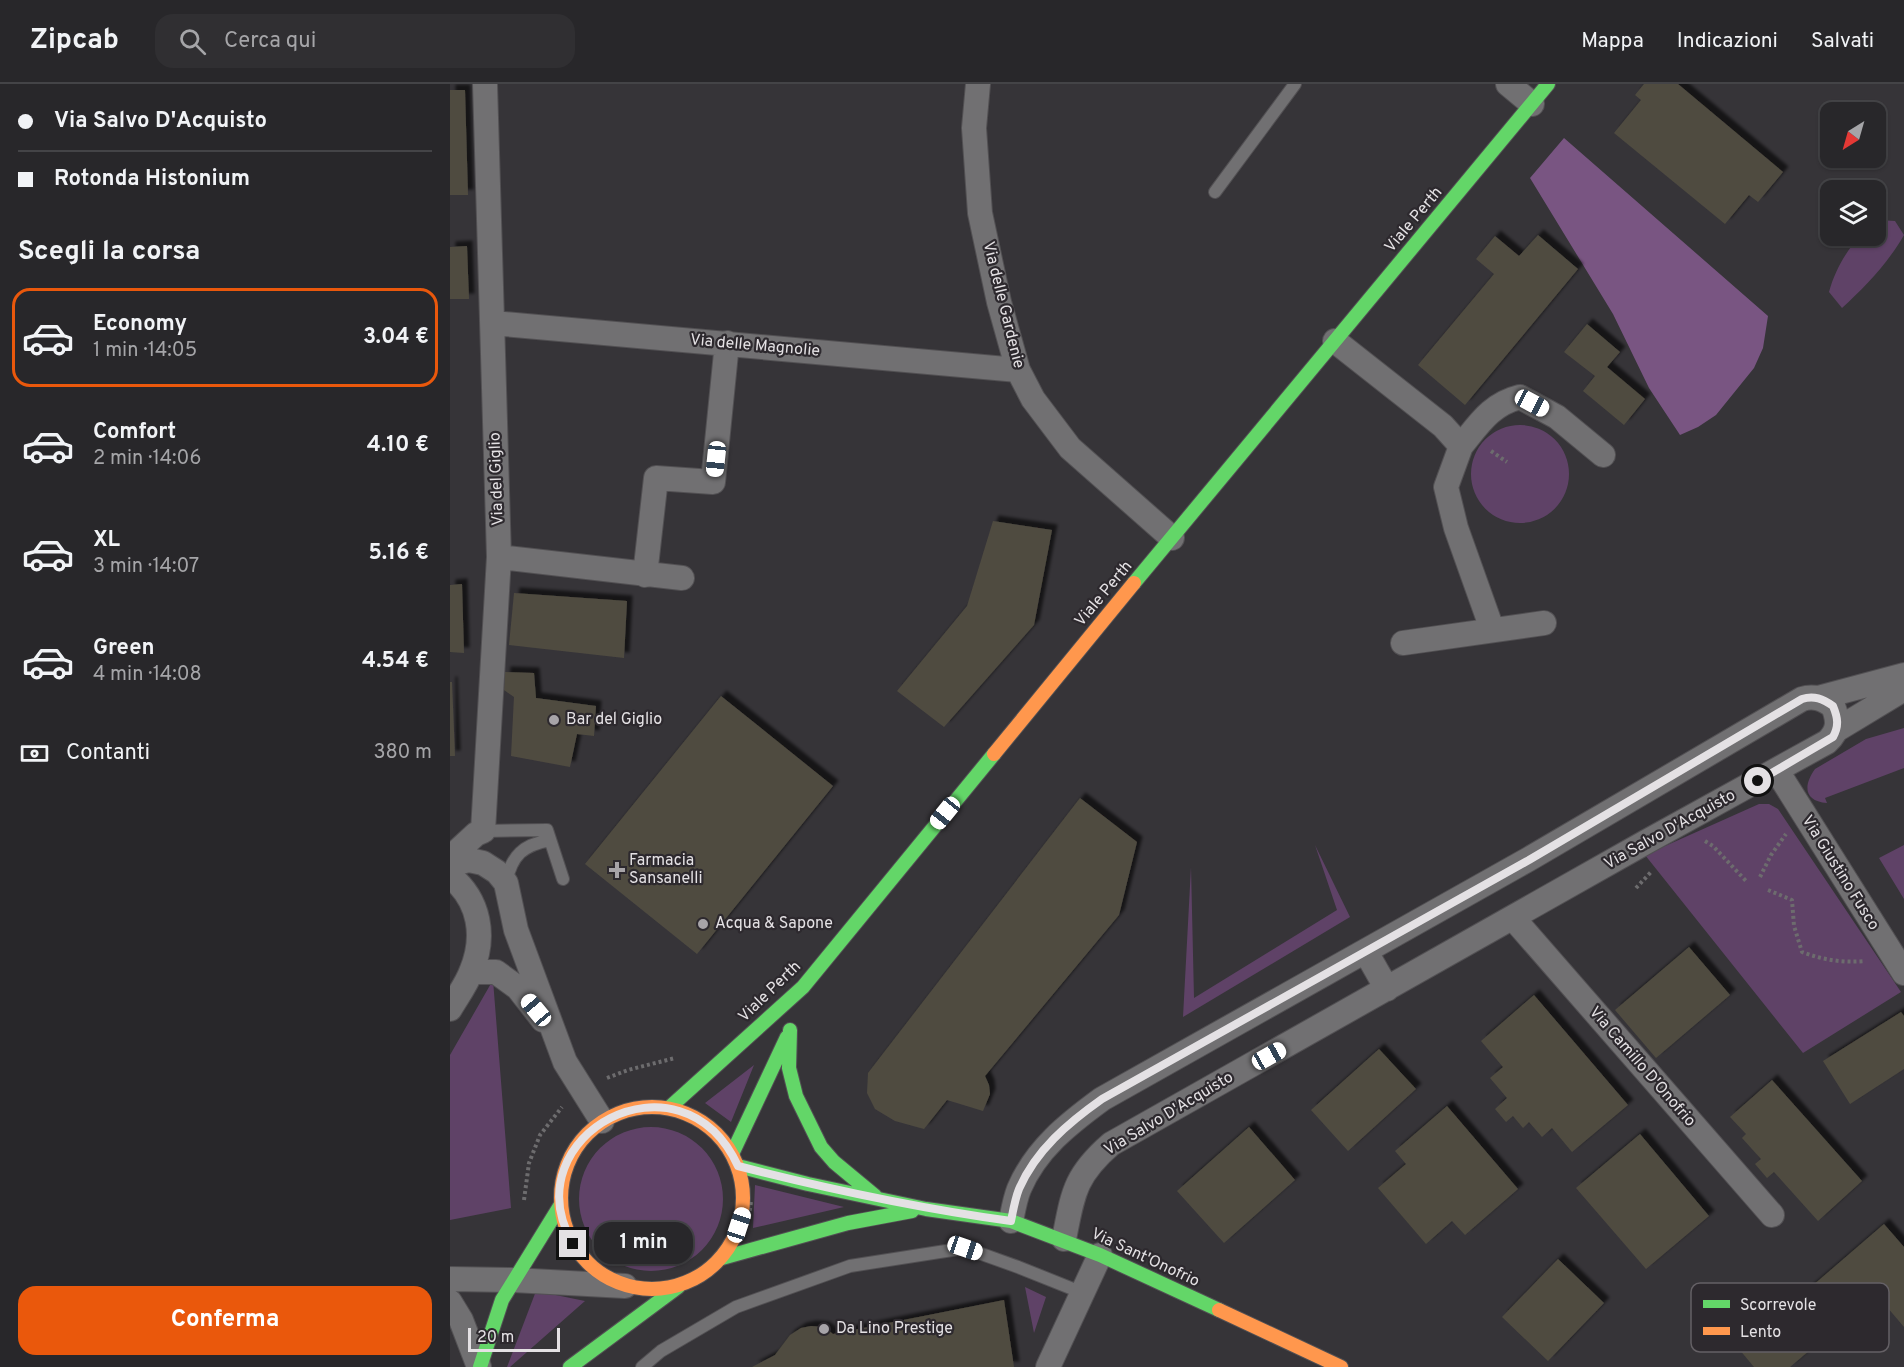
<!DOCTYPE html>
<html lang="it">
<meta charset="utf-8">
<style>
:root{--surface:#28272a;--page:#302f32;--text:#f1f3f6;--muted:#a5a5a8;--line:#444447;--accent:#ea580c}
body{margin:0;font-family:Overpass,sans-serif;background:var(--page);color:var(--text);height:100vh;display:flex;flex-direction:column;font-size:22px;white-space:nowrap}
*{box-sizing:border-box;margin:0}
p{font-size:20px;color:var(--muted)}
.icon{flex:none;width:33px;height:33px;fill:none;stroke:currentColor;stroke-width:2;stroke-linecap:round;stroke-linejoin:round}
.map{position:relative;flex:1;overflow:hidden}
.panel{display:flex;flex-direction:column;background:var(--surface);width:450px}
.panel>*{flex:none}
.hud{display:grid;align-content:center;height:132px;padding:0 18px;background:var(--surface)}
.needle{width:39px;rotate:217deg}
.fabs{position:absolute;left:1370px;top:18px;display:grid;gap:12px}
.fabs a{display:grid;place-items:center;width:66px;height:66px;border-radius:12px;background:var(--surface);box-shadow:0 2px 4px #0004,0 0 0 2px var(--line);font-size:30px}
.scale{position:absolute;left:18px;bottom:15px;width:92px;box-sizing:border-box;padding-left:6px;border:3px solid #e4e1e4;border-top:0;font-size:16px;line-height:21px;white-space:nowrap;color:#e4e1e4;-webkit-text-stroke:4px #2d292e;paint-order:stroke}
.end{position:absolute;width:27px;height:27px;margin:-14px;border:8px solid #e4e1e4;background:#111;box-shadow:0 0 0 3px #111}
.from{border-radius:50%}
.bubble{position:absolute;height:42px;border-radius:18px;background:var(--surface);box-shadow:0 2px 4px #0004,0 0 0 2px var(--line);font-size:20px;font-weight:700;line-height:42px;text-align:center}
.car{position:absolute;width:18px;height:36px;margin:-18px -9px;border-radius:8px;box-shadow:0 0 4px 2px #0007;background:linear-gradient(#fff 24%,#345 0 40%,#fff 0 76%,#345 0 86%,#fff 0)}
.hud b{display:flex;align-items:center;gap:21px;height:57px;font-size:22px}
.hud b+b{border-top:2px solid var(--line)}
.hud i{width:15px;height:15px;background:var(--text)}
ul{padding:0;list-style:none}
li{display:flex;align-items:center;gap:18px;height:99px;margin:0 12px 9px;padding:0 6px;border:3px solid transparent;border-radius:18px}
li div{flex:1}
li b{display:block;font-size:22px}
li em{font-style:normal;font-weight:700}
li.current{border-color:var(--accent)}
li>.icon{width:54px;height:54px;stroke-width:1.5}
h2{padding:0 18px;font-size:27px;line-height:72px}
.pay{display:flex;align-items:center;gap:15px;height:66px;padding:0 18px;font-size:22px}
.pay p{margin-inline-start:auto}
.action{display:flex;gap:12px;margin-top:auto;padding:12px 18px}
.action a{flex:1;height:69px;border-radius:18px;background:var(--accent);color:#fff;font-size:24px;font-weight:700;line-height:69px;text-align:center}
header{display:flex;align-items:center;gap:36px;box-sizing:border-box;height:84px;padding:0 30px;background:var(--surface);border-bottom:2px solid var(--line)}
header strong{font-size:28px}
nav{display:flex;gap:33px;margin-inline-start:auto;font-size:21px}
.search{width:420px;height:54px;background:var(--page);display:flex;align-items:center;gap:15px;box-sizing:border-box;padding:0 21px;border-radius:18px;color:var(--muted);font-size:22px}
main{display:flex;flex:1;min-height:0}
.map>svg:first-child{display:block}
</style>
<header>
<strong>Zipcab</strong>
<div class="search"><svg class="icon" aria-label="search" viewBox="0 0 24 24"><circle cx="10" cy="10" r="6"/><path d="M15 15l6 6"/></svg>Cerca qui</div>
<nav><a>Mappa</a><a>Indicazioni</a><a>Salvati</a></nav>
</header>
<main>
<section class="panel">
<div class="hud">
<b><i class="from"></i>Via Salvo D'Acquisto</b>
<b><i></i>Rotonda Histonium</b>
</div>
<h2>Scegli la corsa</h2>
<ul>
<li class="current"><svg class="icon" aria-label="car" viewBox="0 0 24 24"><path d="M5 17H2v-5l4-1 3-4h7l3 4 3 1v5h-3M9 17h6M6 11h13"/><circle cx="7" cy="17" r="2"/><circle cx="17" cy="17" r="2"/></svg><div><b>Economy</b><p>1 min · 14:05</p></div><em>3.04 €</em></li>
<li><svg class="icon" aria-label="car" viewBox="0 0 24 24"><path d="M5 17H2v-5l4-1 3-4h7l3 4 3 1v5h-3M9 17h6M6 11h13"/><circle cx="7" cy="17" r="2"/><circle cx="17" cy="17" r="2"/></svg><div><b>Comfort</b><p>2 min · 14:06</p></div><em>4.10 €</em></li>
<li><svg class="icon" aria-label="car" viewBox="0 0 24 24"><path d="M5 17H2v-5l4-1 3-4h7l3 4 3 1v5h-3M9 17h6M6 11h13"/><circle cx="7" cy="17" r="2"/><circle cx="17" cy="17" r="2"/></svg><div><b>XL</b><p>3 min · 14:07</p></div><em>5.16 €</em></li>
<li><svg class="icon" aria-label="car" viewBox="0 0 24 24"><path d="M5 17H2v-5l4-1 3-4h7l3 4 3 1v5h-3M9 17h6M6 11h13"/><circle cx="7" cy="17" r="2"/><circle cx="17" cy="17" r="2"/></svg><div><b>Green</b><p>4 min · 14:08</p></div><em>4.54 €</em></li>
</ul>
<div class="pay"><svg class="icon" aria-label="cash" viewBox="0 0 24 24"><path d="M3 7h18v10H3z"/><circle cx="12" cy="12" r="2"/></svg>Contanti<p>380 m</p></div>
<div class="action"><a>Conferma</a></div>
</section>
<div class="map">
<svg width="1454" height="1283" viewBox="0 0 1454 1283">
<defs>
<filter id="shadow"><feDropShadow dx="5.5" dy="-5.5" stdDeviation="1.5" flood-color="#0009"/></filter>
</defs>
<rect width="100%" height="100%" fill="#363438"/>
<!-- green -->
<path fill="#5f4267" d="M1429 136 1445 137 1454 151C1438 179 1415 203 1392 224L1379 208C1385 186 1395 170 1409 152H1425V139Z
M1021 390a49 49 0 1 1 98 0a49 49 0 1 1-98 0Z
M1454 644V684L1375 714 1377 719C1354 717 1353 702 1365 685L1416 655Z
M1309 720H1319L1328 725 1451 908 1353 969 1195 771Z
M865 761 900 833 733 933 741 783 744 914 887 826Z
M1454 761V815L1429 774Z
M43 896 61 1124 0 1136V971Z
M304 981 281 1038 255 1019Z
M129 1115a72 72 0 1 1 144 0a72 72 0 1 1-144 0Z
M305 1101 394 1123 303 1144Z
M575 1203 596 1213 584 1249Z
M86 1207 135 1217 60 1283H57Z"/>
<!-- forest -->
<path fill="#795582" d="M1114 54 1318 232 1313 264 1304 284 1266 331 1248 343 1230 351 1199 304 1163 230 1080 94Z"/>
<!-- building -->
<path fill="#4f4b40" filter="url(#shadow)" d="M1194 0H1228L1333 88 1308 118 1299 111 1275 140 1164 49 1191 16 1185 11Z
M0 6H15L18 111H0Z
M1088 151 1128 185 1015 321 968 281 1044 190 1026 175 1045 152 1069 172Z
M17 162 19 215H0V163Z
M1137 240 1170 268 1157 283 1195 315 1174 341 1133 307 1145 292 1114 268Z
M543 437 602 446 584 541 494 643 447 607 517 522Z
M12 500 14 569 0 568V501Z
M64 509 177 517 174 574 59 561Z
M55 588 84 589 86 614 146 622 144 652 127 650 120 683 61 672 64 613 54 606Z
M0 598H2L5 672H0Z
M271 612 383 702 247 870 135 780Z
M630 714 687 758 669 831 535 992 539 1001 540 1010 533 1027 497 1016 474 1045 445 1037 425 1025 417 1009 418 989Z
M1239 863 1280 911 1206 974 1165 926Z
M1084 911 1178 1021 1122 1068 1102 1044 1092 1053 1079 1038 1073 1044 1063 1032 1056 1038 1045 1025 1057 1014 1040 994 1053 983 1031 957Z
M1451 928 1454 932V985L1400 1020 1373 977Z
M929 965 966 1005 898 1067 861 1026Z
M1322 996 1412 1097 1368 1137 1324 1088 1317 1094 1305 1080 1311 1075 1292 1054 1296 1050 1280 1033Z
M997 1022 1068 1105 1015 1151 1002 1137 976 1160 928 1104 956 1080 945 1067Z
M799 1043 845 1096 774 1159 727 1107Z
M1190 1050 1259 1132 1196 1185 1126 1104Z
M1434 1140 1454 1163V1243L1426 1210 1340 1283H1304L1289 1265Z
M1108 1175 1154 1219 1098 1277 1052 1233Z
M554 1216 564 1283H302L325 1271 340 1251 351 1244 361 1242 374 1243 383 1250Z"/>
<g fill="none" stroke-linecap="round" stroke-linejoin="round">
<!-- lane casing -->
<g stroke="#525053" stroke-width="14">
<path id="lane" d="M765 108 845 0
M33 747 97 746 113 795
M56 798C62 771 73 761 100 756
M192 1283 211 1267 286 1223 400 1182 515 1164 568 1183 633 1209"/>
</g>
<!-- street casing -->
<g stroke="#525053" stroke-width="26">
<path id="street" d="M528 0 524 44 530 129 549 218 568 286 583 315 620 364 722 454
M1058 0 1082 20
M43 239 568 286
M885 257 993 342 1011 362 996 403 1006 444 1042 545
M1011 362C1029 340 1041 320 1070 313L1107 333 1153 371
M49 473 232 494
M195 491 206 394 263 398 277 259
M953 559 1094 539
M1368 614 1454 591
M1388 645 1454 605
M1327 687 1454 889
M0 774 26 750 33 747 49 473 35 0
M0 781 19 776 33 779 47 788 56 799 66 846 115 978 152 1037
M0 792C30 816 36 853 21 888 16 901 7 913 0 925
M1063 834 1322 1131
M916 868 937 905
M21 888H46L68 904 93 936
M561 1137C563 1127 565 1115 569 1105 586 1065 618 1040 652 1015L1079 775 1352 615C1364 611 1373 615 1383 622 1389 637 1389 647 1377 658L1196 758 661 1060C624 1092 623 1110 614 1155
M0 1195 63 1196 175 1202
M0 1218 11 1236 29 1283
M598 1283 650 1171"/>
</g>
<!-- fast casing -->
<g stroke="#525053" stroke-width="16">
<path id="fast" d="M684 499 1098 0
M340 946 339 984 346 1012 371 1063 384 1078 425 1112
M219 1024 353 903 544 670
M282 1070 337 953
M288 1082 358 1100 476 1125 561 1137 650 1171 769 1226
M272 1174 398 1139 462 1127
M30 1283 52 1216 110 1122
M120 1283 228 1203"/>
</g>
<!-- slow casing -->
<g stroke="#525053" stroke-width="16">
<path id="slow" d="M544 670 684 499
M111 1114a91 91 0 1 1 182 0a91 91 0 1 1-182 0Z
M769 1226 891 1283"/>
</g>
<!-- path -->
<path stroke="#6d6c6e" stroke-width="4" stroke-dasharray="3 3" stroke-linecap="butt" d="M1041 367 1057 378
M1255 757 1263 762 1297 798
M1310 793 1321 771 1336 750
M1186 804 1202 787
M1318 806 1342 816 1344 842 1352 868C1373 876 1393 879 1415 877
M157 994 178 986 225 974
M74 1116 79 1079 90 1051 112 1023
M299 1133 301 1117"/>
<!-- lane -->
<use href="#lane" stroke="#717072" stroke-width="12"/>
<!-- street -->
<use href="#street" stroke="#717072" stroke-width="24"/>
<!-- fast -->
<use href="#fast" stroke="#63d668" stroke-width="14"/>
<!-- slow -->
<use href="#slow" stroke="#ff974d" stroke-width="14"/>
</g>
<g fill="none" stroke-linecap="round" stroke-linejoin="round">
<!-- route -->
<path stroke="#e4e1e4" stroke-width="8" d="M123 1160C60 1051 231 959 288 1082 378 1105 468 1124 561 1137 563 1127 565 1115 569 1105 586 1066 618 1039 652 1015L1079 776 1352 615C1364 611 1373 615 1383 622 1388 634 1389 642 1383 653L1308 697"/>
</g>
<!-- markers -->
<g fill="#a7a4a8" stroke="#2d292e" stroke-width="2">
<circle cx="104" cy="636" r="6"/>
<path d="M164 777h6v6h6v6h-6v6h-6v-6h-6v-6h6z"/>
<circle cx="253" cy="840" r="6"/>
<circle cx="374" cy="1245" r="6"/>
</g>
<g text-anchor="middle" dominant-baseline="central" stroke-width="4.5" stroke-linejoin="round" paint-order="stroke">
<!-- street labels -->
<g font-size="16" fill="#e4e1e4" stroke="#2d292e">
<text transform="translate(964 136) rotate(-50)">Viale Perth</text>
<text transform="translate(553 221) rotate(76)">Via delle Gardenie</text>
<text transform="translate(305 262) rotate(5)">Via delle Magnolie</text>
<text transform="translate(47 395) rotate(-92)">Via del Giglio</text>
<text transform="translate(654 510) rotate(-50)">Viale Perth</text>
<text transform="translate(1220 746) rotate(-29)">Via Salvo D'Acquisto</text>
<text transform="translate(1390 789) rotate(58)">Via Giustino Fusco</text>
<text transform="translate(320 908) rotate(-44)">Viale Perth</text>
<text transform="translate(1192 983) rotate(49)">Via Camillo D'Onofrio</text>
<text transform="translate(719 1030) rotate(-31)">Via Salvo D'Acquisto</text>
<text transform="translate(695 1174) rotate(25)">Via Sant'Onofrio</text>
</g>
<!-- poi labels -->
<g font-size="16" fill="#e4e1e4" stroke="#2d292e" text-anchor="start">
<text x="116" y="636">Bar del Giglio</text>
<text x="179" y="777">Farmacia<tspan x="179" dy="18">Sansanelli</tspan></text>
<text x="265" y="840">Acqua &amp; Sapone</text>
<text x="386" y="1245">Da Lino Prestige</text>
</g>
</g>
<!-- legend -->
<rect x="1241" y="1199" width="198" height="69" rx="9" fill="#2d292e" stroke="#646065" stroke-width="1.5"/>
<rect x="1253" y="1216" width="27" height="8" fill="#63d668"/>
<rect x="1253" y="1243" width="27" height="8" fill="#ff974d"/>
<g font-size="16" fill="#e4e1e4">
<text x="1290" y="1226">Scorrevole</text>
<text x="1290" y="1253">Lento</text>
</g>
</svg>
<div class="fabs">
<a><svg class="needle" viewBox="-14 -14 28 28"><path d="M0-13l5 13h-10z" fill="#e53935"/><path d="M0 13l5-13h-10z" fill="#a5a5a8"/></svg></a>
<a><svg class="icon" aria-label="layers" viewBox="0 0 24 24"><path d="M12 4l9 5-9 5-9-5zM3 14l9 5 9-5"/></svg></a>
</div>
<div class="scale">20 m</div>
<i class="end from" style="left:1308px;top:697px"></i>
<i class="end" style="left:123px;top:1160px"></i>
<div class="bubble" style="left:144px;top:1138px;width:99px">1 min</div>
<i class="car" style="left:1082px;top:319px;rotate:118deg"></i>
<i class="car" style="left:266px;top:375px;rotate:186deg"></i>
<i class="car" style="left:495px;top:729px;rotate:219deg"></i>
<i class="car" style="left:86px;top:926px;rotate:320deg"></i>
<i class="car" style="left:819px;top:972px;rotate:61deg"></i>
<i class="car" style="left:289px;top:1141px;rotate:18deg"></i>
<i class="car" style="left:515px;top:1164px;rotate:109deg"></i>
</div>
</main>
